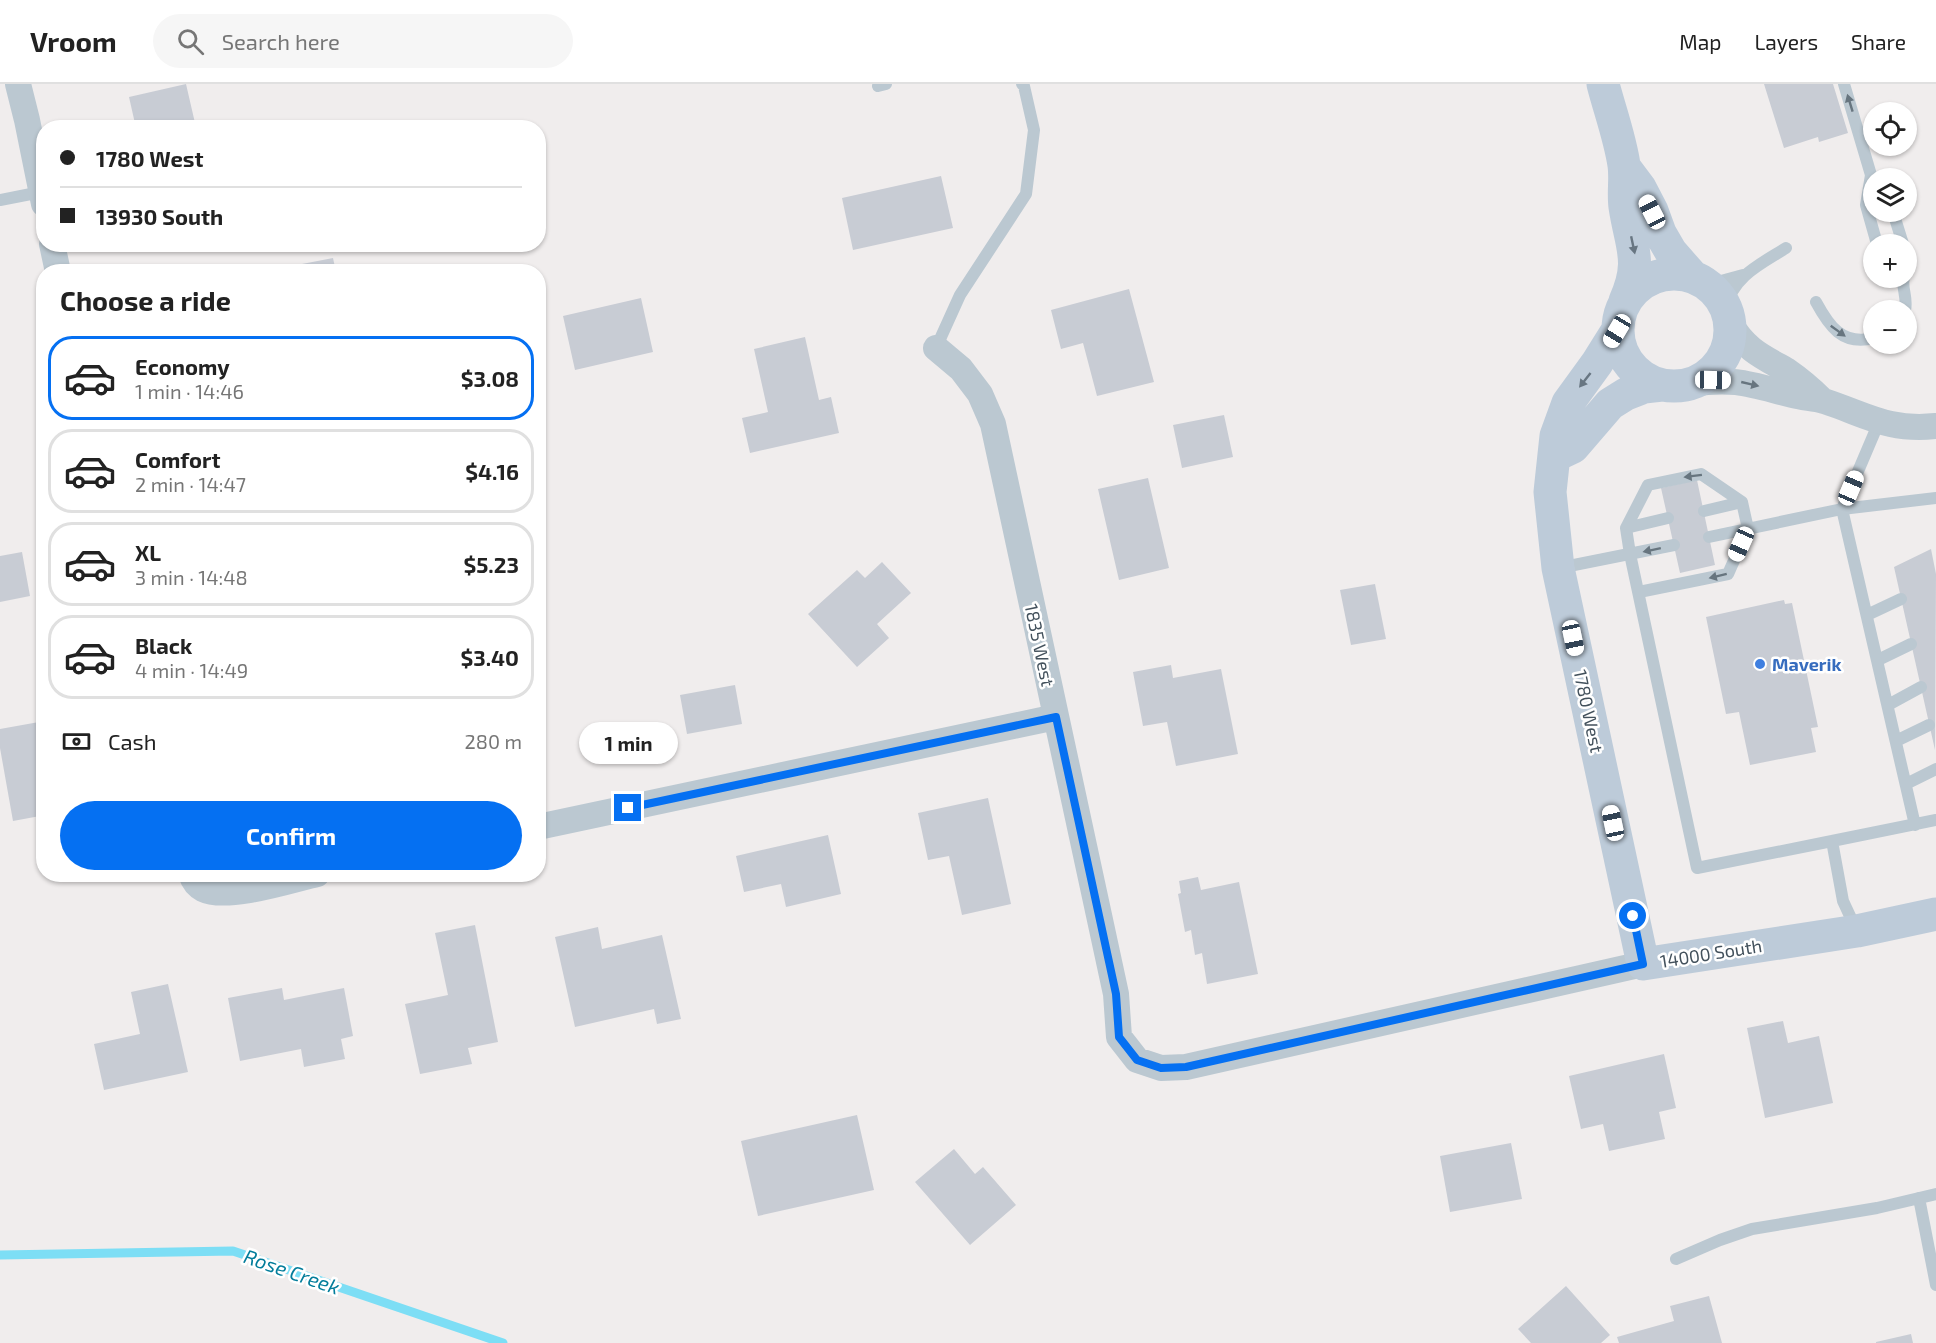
<!DOCTYPE html>
<meta charset="utf-8">
<style>
:root{--surface:#fff;--page:#f6f6f6;--text:#222;--muted:#767676;--line:#e0e0e0;--accent:#0570f2}
body{margin:0;font-family:"Exo 2",sans-serif;background:var(--page);color:var(--text);height:100vh;display:flex;flex-direction:column;font-size:22px;white-space:nowrap}
*{box-sizing:border-box;margin:0}
p{font-size:20px;color:var(--muted)}
.icon{flex:none;width:33px;height:33px;fill:none;stroke:currentColor;stroke-width:2;stroke-linecap:round;stroke-linejoin:round}
.map{position:relative;flex:1;overflow:hidden}
.details{position:absolute;left:36px;top:180px;width:510px;height:618px;display:flex;flex-direction:column;background:var(--surface);border-radius:24px;box-shadow:0 2px 4px #0004}
.details>*{flex:none}
.hud{position:absolute;left:36px;top:36px;width:510px;height:132px;border-radius:24px;box-shadow:0 2px 4px #0004;display:grid;align-content:center;height:132px;padding:0 24px;background:var(--surface)}
.controls{position:absolute;left:1863px;top:18px;display:grid;gap:12px}
.controls a{display:grid;place-items:center;width:54px;height:54px;border-radius:50%;background:var(--surface);box-shadow:0 2px 4px #0004;font-size:30px}
.end{position:absolute;width:27px;height:27px;margin:-14px;border:8px solid #0570f2;background:#fff;box-shadow:0 0 0 3px #fff}
.from{border-radius:50%}
.bubble{position:absolute;height:42px;border-radius:21px;background:var(--surface);box-shadow:0 2px 4px #0004;font-size:20px;font-weight:700;line-height:42px;text-align:center}
.car{position:absolute;width:18px;height:36px;margin:-18px -9px;border-radius:8px;box-shadow:0 0 4px 2px #0007;background:linear-gradient(#fff 24%,#345 0 40%,#fff 0 76%,#345 0 86%,#fff 0)}
.hud b{display:flex;align-items:center;gap:21px;height:57px;font-size:22px}
.hud b+b{border-top:2px solid var(--line)}
.hud i{width:15px;height:15px;background:var(--text)}
ul{padding:0;list-style:none}
li{display:flex;align-items:center;gap:18px;height:84px;margin:0 12px 9px;padding:0 12px;border:3px solid var(--line);border-radius:24px}
li div{flex:1}
li b{display:block;font-size:22px}
li em{font-style:normal;font-weight:700}
li.on{border-color:var(--accent)}
li>.icon{width:54px;height:54px;stroke-width:1.5}
h2{padding:0 24px;font-size:27px;line-height:72px}
.pay{display:flex;align-items:center;gap:15px;height:66px;padding:0 24px;font-size:22px}
.pay p{margin-inline-start:auto}
.action{display:flex;gap:12px;margin-top:auto;padding:12px 24px}
.action a{flex:1;height:69px;border-radius:36px;background:var(--accent);color:#fff;font-size:24px;font-weight:700;line-height:69px;text-align:center}
header{display:flex;align-items:center;gap:36px;box-sizing:border-box;height:84px;padding:0 30px;background:var(--surface);border-bottom:2px solid var(--line)}
header strong{font-size:28px}
nav{display:flex;gap:33px;margin-inline-start:auto;font-size:21px}
.search{width:420px;height:54px;background:var(--page);display:flex;align-items:center;gap:15px;box-sizing:border-box;padding:0 21px;border-radius:33px;color:var(--muted);font-size:22px}
.map>svg:first-child{display:block}
</style>
<header>
<strong>Vroom</strong>
<div class="search"><svg class="icon" aria-label="search" viewBox="0 0 24 24"><circle cx="10" cy="10" r="6"/><path d="M15 15l6 6"/></svg>Search here</div>
<nav><a>Map</a><a>Layers</a><a>Share</a></nav>
</header>
<div class="map">
<svg width="1936" height="1259" viewBox="0 0 1936 1259">
<rect width="100%" height="100%" fill="#f0eded"/>
<g fill="none" stroke-linecap="round" stroke-linejoin="round">
<!-- stream -->
<path stroke="#7ddef5" stroke-width="9" d="M0 1171 233 1167 503 1259"/>
</g>
<!-- building -->
<path fill="#c8ccd4" d="M186 0 195 39 186 41 187 44H136L129 13Z
M1764 0H1833L1848 49 1819 58 1818 53 1784 64Z
M941 92 953 144 853 166 842 114Z
M333 174 336 188H271V186Z
M1129 205 1154 298 1097 312 1083 259 1061 265 1051 226Z
M641 214 653 268 575 286 563 232Z
M805 253 819 316 831 313 839 349 750 369 742 334 768 328 754 265Z
M1224 331 1233 373 1182 384 1173 341Z
M1148 394 1169 484 1119 496 1098 405Z
M1697 396 1715 481 1680 489 1661 404Z
M1931 465 1936 490 1935 666 1894 483Z
M22 468 30 512 0 518V472Z
M882 478 911 509 877 540 889 554 857 583 808 530 857 486 865 494Z
M1375 500 1386 555 1351 561 1340 506Z
M1784 516 1785 520 1792 519 1818 643 1811 644 1816 668 1750 681 1739 628 1726 630 1706 533Z
M1171 581 1173 594 1221 585 1238 670 1176 682 1167 638 1143 642 1133 588Z
M735 601 742 640 687 650 680 611Z
M39 638 44 661 42 744 40 732 13 737 0 664V645Z
M988 714 1011 820 962 831 949 772 928 776 918 729Z
M828 751 841 810 786 823 781 800 744 808 736 772Z
M1198 793 1201 806 1239 798 1258 890 1207 900 1202 869 1195 871 1191 846 1185 848 1178 810 1181 809 1179 797Z
M475 841 498 958 468 964 472 980 420 990 405 920 448 911 435 849Z
M598 843 602 865 662 851 681 935 657 940 654 925 575 943 555 853Z
M168 900 188 988 104 1006 94 960 140 950 131 908Z
M282 904 284 916 344 904 353 952 341 955 345 975 304 983 301 965 240 977 228 914Z
M1783 937 1788 959 1819 952 1833 1019 1765 1034 1747 944Z
M1664 970 1676 1024 1659 1028 1665 1055 1609 1067 1603 1040 1581 1045 1569 992Z
M857 1031 874 1106 758 1132 741 1057Z
M1511 1059 1522 1115 1450 1128 1440 1072Z
M954 1065 975 1090 983 1083 1016 1121 970 1161 915 1098Z
M1566 1202 1610 1251 1601 1259H1531L1518 1245Z
M1709 1212 1722 1259H1619L1617 1253 1674 1237 1670 1222Z
M1911 1250 1913 1259H1876V1258Z"/>
<g fill="none" stroke-linecap="round" stroke-linejoin="round">
<!-- lane -->
<path stroke="#bbc8d1" stroke-width="12" d="M1844 0 1871 91 1866 121 1877 160
M878 2 886 0
M0 116 41 108
M1893 128 1903 160
M1906 174V183
M1904 194C1901 203 1908 214 1905 226
M1702 197H1721L1743 191
M1816 218C1829 242 1842 262 1874 254
M1725 224C1735 191 1759 181 1786 164
M936 264 960 211 1026 110 1034 46 1024 2 1022 0
M1879 338 1842 425 1915 741
M1704 427 1742 418
M1626 444 1668 434
M1709 453 1842 425 1936 414
M1559 484 1674 461
M1639 508 1728 490 1748 445 1742 418 1701 390 1648 401 1626 444 1630 470 1697 784 1832 757
M1867 531 1901 515
M1878 576 1911 560
M1888 621 1921 603
M1896 657 1929 641
M1906 700 1936 685
M1856 845 1843 817 1832 757 1936 736
M1919 1114 1936 1201
M1676 1175 1720 1156 1752 1145 1877 1124 1936 1110"/>
<!-- street -->
<path stroke="#bbc8d1" stroke-width="26" d="M18 0 27 36 44 120
M52 160 58 188
M1730 239C1745 265 1761 272 1786 286 1799 295 1811 305 1822 316
M936 264 961 285 980 310 993 340 1116 910 1119 953 1137 976 1161 984 1186 983 1643 880
M1692 300C1735 293 1752 301 1792 311 1803 314 1814 314 1824 317 1867 331 1888 347 1936 342
M538 743 1056 633
M191 790C193 796 197 802 203 805 227 817 291 796 317 790"/>
<!-- secondary -->
<path stroke="#bdcbd9" stroke-width="33" d="M1603 0C1610 27 1620 54 1624 81 1626 94 1623 109 1625 123 1631 163 1643 177 1625 217
M1625 84 1640 104 1652 127 1660 149 1671 168 1693 193
M1618 246a56 56 0 1 1 112 0a56 56 0 1 1-112 0Z
M1617 247 1597 279 1568 319 1556 352 1550 408 1558 484 1643 880 1857 847 1936 830
M1554 372 1573 363 1610 320 1626 310 1644 303 1662 301"/>
</g>
<!-- one-way arrows -->
<defs><path id="oneway-solid" d="M-6-.8H1V-3.2L6.5 0L1 3.2V.8H-6Z" transform="scale(1.5)"/></defs>
<g fill="#67757f">
<use href="#oneway-solid" transform="translate(1850 19) rotate(-107)"/>
<use href="#oneway-solid" transform="translate(1838 247) rotate(36)"/>
<use href="#oneway-solid" transform="translate(1750 300) rotate(13)"/>
<use href="#oneway-solid" transform="translate(1693 392) rotate(173)"/>
<use href="#oneway-solid" transform="translate(1652 466) rotate(168)"/>
<use href="#oneway-solid" transform="translate(1718 492) rotate(166)"/>
</g>
<g fill="#687682">
<use href="#oneway-solid" transform="translate(1633 161) rotate(78)"/>
<use href="#oneway-solid" transform="translate(1585 296) rotate(128)"/>
</g>
<g fill="none" stroke-linecap="round" stroke-linejoin="round">
<!-- route -->
<path stroke="#0570f2" stroke-width="8" d="M628 724 1056 633 1116 910 1119 953 1137 976 1161 984 1186 983 1643 880 1633 832"/>
</g>
<!-- markers -->
<circle fill="#3f7fe0" stroke="#fff" stroke-width="2" cx="1760" cy="580" r="6"/>
<g text-anchor="middle" dominant-baseline="central" stroke-width="5" stroke-linejoin="round" paint-order="stroke">
<!-- street labels -->
<g font-size="18" fill="#43515c" stroke="#fff">
<text transform="translate(1040 561) rotate(78)">1835 West</text>
<text transform="translate(1589 627) rotate(78)">1780 West</text>
<text transform="translate(1711 869) rotate(-9)">14000 South</text>
</g>
<!-- shop labels -->
<g font-size="18" font-weight="bold" fill="#366cbe" stroke="#fff" text-anchor="start">
<text x="1772" y="580">Maverik</text>
</g>
<!-- water labels -->
<g font-size="20" font-style="italic" fill="#037d9b" stroke="#fff">
<text transform="translate(292 1187) rotate(19)">Rose Creek</text>
</g>
</g>
</svg>
<div class="controls">
<a><svg class="icon" aria-label="locate" viewBox="0 0 24 24"><circle cx="12" cy="12" r="6"/><path d="M12 2v4M12 18v4M2 12h4M18 12h4"/></svg></a>
<a><svg class="icon" aria-label="layers" viewBox="0 0 24 24"><path d="M12 4l9 5-9 5-9-5zM3 14l9 5 9-5"/></svg></a>
<a>+</a>
<a>−</a>
</div>
<i class="end from" style="left:1633px;top:832px"></i>
<i class="end" style="left:628px;top:724px"></i>
<div class="bubble" style="left:579px;top:638px;width:99px">1 min</div>
<i class="car" style="left:1652px;top:128px;rotate:333deg"></i>
<i class="car" style="left:1617px;top:247px;rotate:211deg"></i>
<i class="car" style="left:1713px;top:296px;rotate:91deg"></i>
<i class="car" style="left:1851px;top:404px;rotate:23deg"></i>
<i class="car" style="left:1741px;top:460px;rotate:204deg"></i>
<i class="car" style="left:1573px;top:554px;rotate:168deg"></i>
<i class="car" style="left:1613px;top:739px;rotate:348deg"></i>
<div class="hud">
<b><i class="from"></i>1780 West</b>
<b><i></i>13930 South</b>
</div>
<section class="details">
<h2>Choose a ride</h2>
<ul>
<li class="on"><svg class="icon" aria-label="car" viewBox="0 0 24 24"><path d="M5 17H2v-5l4-1 3-4h7l3 4 3 1v5h-3M9 17h6M6 11h13"/><circle cx="7" cy="17" r="2"/><circle cx="17" cy="17" r="2"/></svg><div><b>Economy</b><p>1 min · 14:46</p></div><em>$3.08</em></li>
<li><svg class="icon" aria-label="car" viewBox="0 0 24 24"><path d="M5 17H2v-5l4-1 3-4h7l3 4 3 1v5h-3M9 17h6M6 11h13"/><circle cx="7" cy="17" r="2"/><circle cx="17" cy="17" r="2"/></svg><div><b>Comfort</b><p>2 min · 14:47</p></div><em>$4.16</em></li>
<li><svg class="icon" aria-label="car" viewBox="0 0 24 24"><path d="M5 17H2v-5l4-1 3-4h7l3 4 3 1v5h-3M9 17h6M6 11h13"/><circle cx="7" cy="17" r="2"/><circle cx="17" cy="17" r="2"/></svg><div><b>XL</b><p>3 min · 14:48</p></div><em>$5.23</em></li>
<li><svg class="icon" aria-label="car" viewBox="0 0 24 24"><path d="M5 17H2v-5l4-1 3-4h7l3 4 3 1v5h-3M9 17h6M6 11h13"/><circle cx="7" cy="17" r="2"/><circle cx="17" cy="17" r="2"/></svg><div><b>Black</b><p>4 min · 14:49</p></div><em>$3.40</em></li>
</ul>
<div class="pay"><svg class="icon" aria-label="cash" viewBox="0 0 24 24"><path d="M3 7h18v10H3z"/><circle cx="12" cy="12" r="2"/></svg>Cash<p>280 m</p></div>
<div class="action"><a>Confirm</a></div>
</section>
</div>
